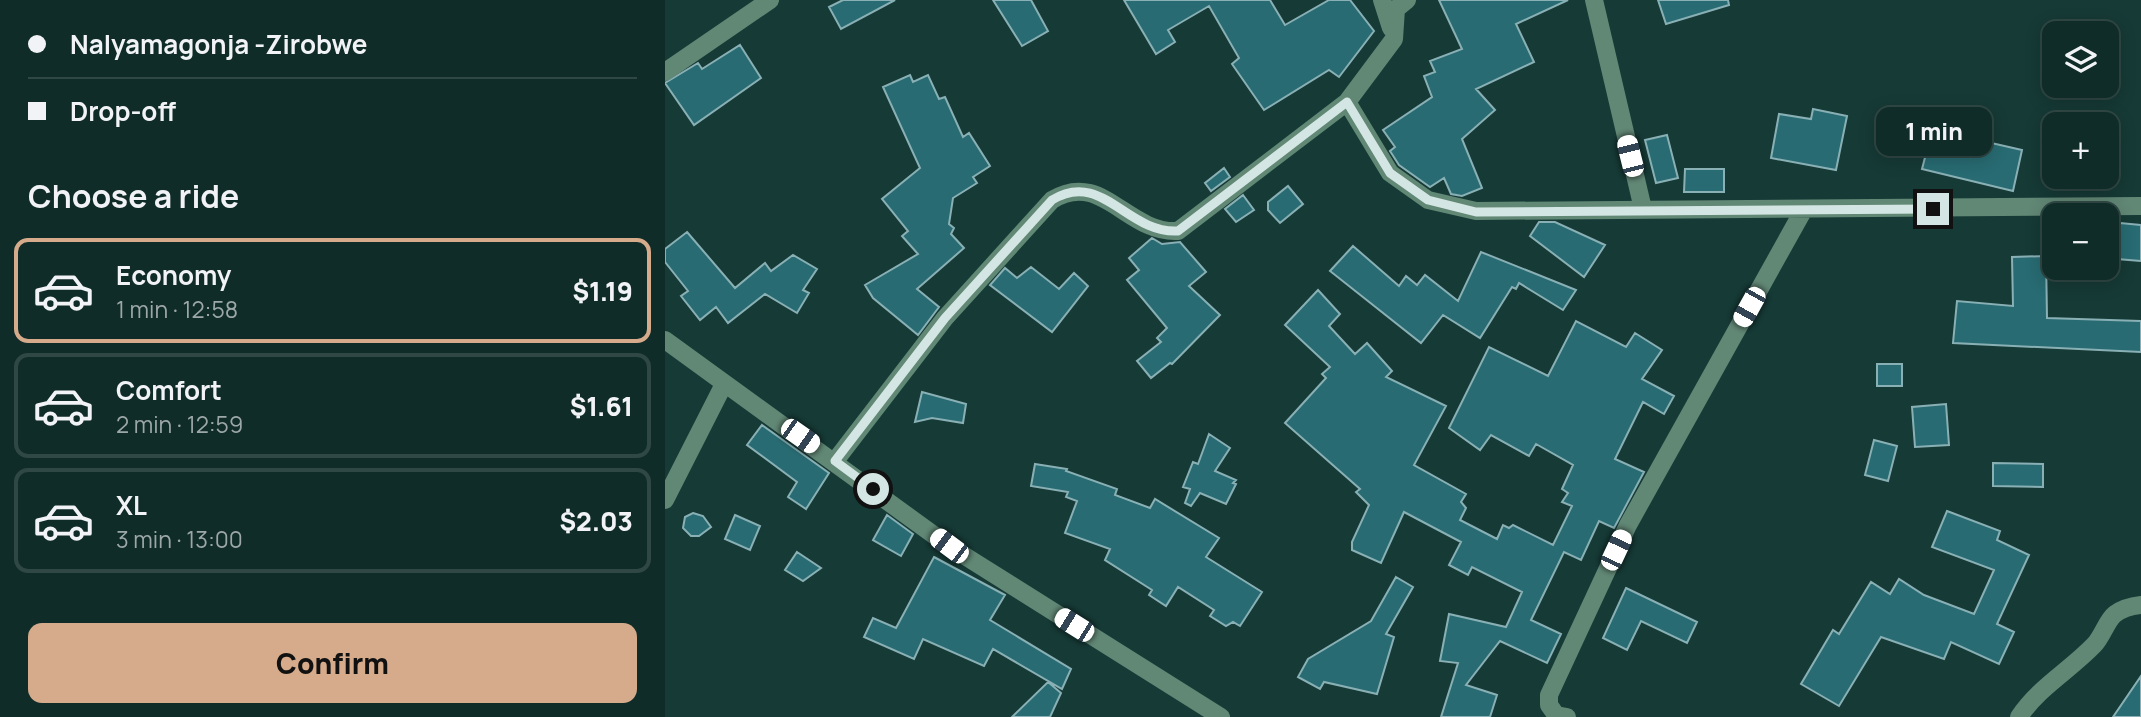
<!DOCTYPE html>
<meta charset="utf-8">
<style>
:root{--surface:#102c28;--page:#1e3834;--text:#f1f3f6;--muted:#9ca7a8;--line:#304845;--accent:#d6ab8b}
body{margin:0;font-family:Manrope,sans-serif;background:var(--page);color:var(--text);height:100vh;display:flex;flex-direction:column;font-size:26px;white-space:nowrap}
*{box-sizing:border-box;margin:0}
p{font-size:23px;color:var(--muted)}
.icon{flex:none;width:38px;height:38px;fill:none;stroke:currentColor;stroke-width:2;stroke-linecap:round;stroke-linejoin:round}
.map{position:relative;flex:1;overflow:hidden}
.sheet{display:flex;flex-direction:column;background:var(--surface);width:665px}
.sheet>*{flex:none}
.top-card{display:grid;align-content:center;height:154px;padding:0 28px;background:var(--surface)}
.fabs{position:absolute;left:1377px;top:21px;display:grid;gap:14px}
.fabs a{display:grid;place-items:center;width:77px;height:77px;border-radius:14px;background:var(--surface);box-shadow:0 4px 18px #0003,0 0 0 2px var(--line);font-size:35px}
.end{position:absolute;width:32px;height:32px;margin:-16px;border:9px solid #d3e6e3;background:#111;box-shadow:0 0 0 4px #111}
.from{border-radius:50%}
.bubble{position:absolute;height:49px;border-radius:14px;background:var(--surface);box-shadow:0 4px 18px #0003,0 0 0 2px var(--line);font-size:23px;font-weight:800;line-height:49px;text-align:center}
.car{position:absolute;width:21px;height:42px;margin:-21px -10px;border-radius:9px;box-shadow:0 0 5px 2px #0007;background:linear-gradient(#fff 24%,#345 0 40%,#fff 0 76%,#345 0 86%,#fff 0)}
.top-card b{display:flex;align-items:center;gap:24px;height:66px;font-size:26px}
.top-card b+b{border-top:2px solid var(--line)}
.top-card i{width:18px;height:18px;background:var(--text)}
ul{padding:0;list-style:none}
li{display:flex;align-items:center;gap:21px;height:105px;margin:0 14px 10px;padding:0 14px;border:4px solid var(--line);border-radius:14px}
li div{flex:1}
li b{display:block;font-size:26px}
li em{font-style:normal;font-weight:800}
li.selected{border-color:var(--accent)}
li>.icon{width:63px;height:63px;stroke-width:1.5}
h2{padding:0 28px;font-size:32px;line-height:84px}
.action{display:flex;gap:14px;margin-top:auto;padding:14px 28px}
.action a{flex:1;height:80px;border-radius:14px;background:var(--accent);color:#111;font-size:28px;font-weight:800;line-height:80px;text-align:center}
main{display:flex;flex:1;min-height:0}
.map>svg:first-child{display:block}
</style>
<main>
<section class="sheet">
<div class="top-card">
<b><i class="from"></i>Nalyamagonja -Zirobwe</b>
<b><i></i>Drop-off</b>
</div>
<h2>Choose a ride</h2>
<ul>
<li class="selected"><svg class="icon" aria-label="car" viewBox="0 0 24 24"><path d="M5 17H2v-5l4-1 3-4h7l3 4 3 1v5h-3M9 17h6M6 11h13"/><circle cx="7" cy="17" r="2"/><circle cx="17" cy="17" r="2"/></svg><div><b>Economy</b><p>1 min · 12:58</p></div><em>$1.19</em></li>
<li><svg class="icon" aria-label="car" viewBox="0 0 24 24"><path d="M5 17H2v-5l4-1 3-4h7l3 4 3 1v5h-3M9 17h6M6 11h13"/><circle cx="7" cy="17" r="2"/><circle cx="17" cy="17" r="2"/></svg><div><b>Comfort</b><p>2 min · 12:59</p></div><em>$1.61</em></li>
<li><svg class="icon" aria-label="car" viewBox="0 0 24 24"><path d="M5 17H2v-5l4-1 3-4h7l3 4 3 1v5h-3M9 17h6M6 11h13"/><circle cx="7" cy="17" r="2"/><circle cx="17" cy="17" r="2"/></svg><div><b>XL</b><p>3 min · 13:00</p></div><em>$2.03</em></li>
</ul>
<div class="action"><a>Confirm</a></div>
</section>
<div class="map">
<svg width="1476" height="717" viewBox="0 0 1476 717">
<rect width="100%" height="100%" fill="#163a36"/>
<!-- building -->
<path fill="#286b72" stroke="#89b0b5" stroke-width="2" d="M178 0H230L176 29 164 7Z
M328 0H366L383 31 357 46Z
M459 0H605L620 25 664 0H685L709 31 674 77 664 70 599 110 567 64 574 58 544 6 503 30 510 42 491 54Z
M774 0H903L851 24 869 62 811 89 830 110 797 139 817 188 797 196 786 194 779 178 765 187 734 165 725 151 730 147 718 130 767 97 759 76 770 72 765 61 797 49Z
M993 0H1063L1064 5 1001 24Z
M75 45 96 78 29 125 0 83 33 63 37 69Z
M245 75 248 82 263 75 274 99 280 97 298 137 304 133 325 166 308 177 312 183 288 198 284 224 289 228 286 234 299 248 252 289 274 307 253 335 208 298 200 285 253 254 237 236 243 231 217 199 255 168 218 87Z
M1148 109 1182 116 1171 170 1106 158 1114 114 1146 119Z
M1002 135 1013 178 991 183 980 140Z
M1309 139 1357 150 1348 191 1257 169 1263 146 1305 157Z
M559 168 565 177 546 191 540 183Z
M1020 169H1059V192H1019Z
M623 186 638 204 615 223 603 210V202Z
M578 195 589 210 571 222 560 209Z
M874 222H890L940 245 919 277 865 236Z
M1455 223 1476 225V261L1452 259Z
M22 232 70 288 100 263 106 271 128 255 152 269 138 290 144 293 132 313 100 294 63 323 51 307 35 320 16 296 23 291 0 262V249Z
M487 238 497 244 515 242 541 272 524 286 555 315 507 364 505 363 486 378 472 361 496 342 492 338 502 328 462 280 474 270 464 258Z
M688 246 734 286 741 276 752 285 760 275 793 301 816 252 911 290 898 310 854 283 851 289 847 287 815 338 778 315 756 343 665 271Z
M1381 256 1382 318 1476 321V352L1288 343 1292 301 1348 306 1347 257Z
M366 267 394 289 409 273 423 286 387 332 325 285 340 268 352 278Z
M653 290 675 314 664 326 690 354 702 343 727 371 721 377 781 406 749 465 801 494 796 502 801 508 795 520 832 539 838 525 844 528 848 525 888 545 907 506 897 502 903 493 897 489 908 465 871 444 864 456 826 435 815 450 784 428 824 347 883 376 911 321 961 347 970 333 997 350 977 379 1009 396 999 414 978 402 950 459 979 472 949 528 934 521 916 560 899 552 866 620 896 634 882 663 835 641 801 685 832 695 825 717H776L793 663 775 661 784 614 841 627 857 592 807 567 803 575 784 565 796 542 739 512 716 563 687 550V542L704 505 691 492 695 489 620 423 661 378 657 374 665 367 620 325Z
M1212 364H1237V386H1212Z
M257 392 301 404 298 423 267 418 250 422Z
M1281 404 1284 445 1250 447 1247 407Z
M97 425 164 473 141 509 123 497 132 482 82 445Z
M544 434 565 448 550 471 571 480 568 483 571 484 561 504 535 493 526 506 520 503 525 489 518 487 528 462 533 464Z
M1209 440 1232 446 1223 481 1200 475Z
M1328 463 1378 464V487L1328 486Z
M370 464 402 469 401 471 452 489 450 495 485 508 490 499 554 538 541 557 597 592 575 626 568 622 561 626 545 616 549 610 513 587 501 606 484 595 487 590 440 560 445 549 400 533 412 501 401 497 403 492 366 486Z
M1282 511 1335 531 1332 540 1364 555 1332 624 1349 632 1334 664 1286 642 1279 659 1216 637 1174 706 1136 684 1168 630 1174 634 1206 582 1225 594 1234 579 1259 595 1309 614 1329 570 1267 547Z
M28 513 38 516 46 527 34 536H26L18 528 20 517Z
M70 515 95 526 85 550 60 539Z
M222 515 248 534 236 556 208 540Z
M132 552 156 568 138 581 120 570Z
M269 557 340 595 325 620 406 669 397 689 328 649 319 666 258 639 249 659 199 637 208 618 231 628Z
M731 577 748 587 721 634 729 637 712 694 659 682 655 689 633 677 643 659 706 621Z
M961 588 1032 622 1022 643 976 621 962 650 938 638Z
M1476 676V717H1448Z
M383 682 396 693 385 717H347Z"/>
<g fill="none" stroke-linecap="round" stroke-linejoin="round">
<!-- minor -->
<path stroke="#618775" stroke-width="18" d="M717 0 726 28
M929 0 978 209
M0 72 105 0
M682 102 725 173 763 200 811 211 1476 206
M0 340 284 546 556 717
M170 461 280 318 387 200C437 169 462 234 513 231L682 102 729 39 731 9 742 0
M0 500 59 384
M902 717 891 715 884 705V695L963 525 1138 211
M1354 717C1374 687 1404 671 1429 645 1437 637 1442 620 1450 614 1458 608 1467 606 1476 605"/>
</g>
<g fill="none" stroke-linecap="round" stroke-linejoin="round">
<!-- route -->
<path stroke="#d3e6e3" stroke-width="9" d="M208 489 170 461 280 318 387 200C437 169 462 234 513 231L682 102 725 173 763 200 811 212 1268 209"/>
</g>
</svg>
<div class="fabs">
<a><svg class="icon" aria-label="layers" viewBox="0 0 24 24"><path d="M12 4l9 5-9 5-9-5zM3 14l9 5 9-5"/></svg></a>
<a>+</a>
<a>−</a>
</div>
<i class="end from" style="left:208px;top:489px"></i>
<i class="end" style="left:1268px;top:209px"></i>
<div class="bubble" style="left:1211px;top:107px;width:116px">1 min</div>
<i class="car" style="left:965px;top:156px;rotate:346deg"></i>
<i class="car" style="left:1084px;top:307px;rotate:209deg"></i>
<i class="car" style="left:135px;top:436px;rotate:125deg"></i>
<i class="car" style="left:284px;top:546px;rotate:307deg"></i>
<i class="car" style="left:951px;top:550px;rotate:25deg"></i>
<i class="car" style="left:409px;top:625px;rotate:302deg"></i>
</div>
</main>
